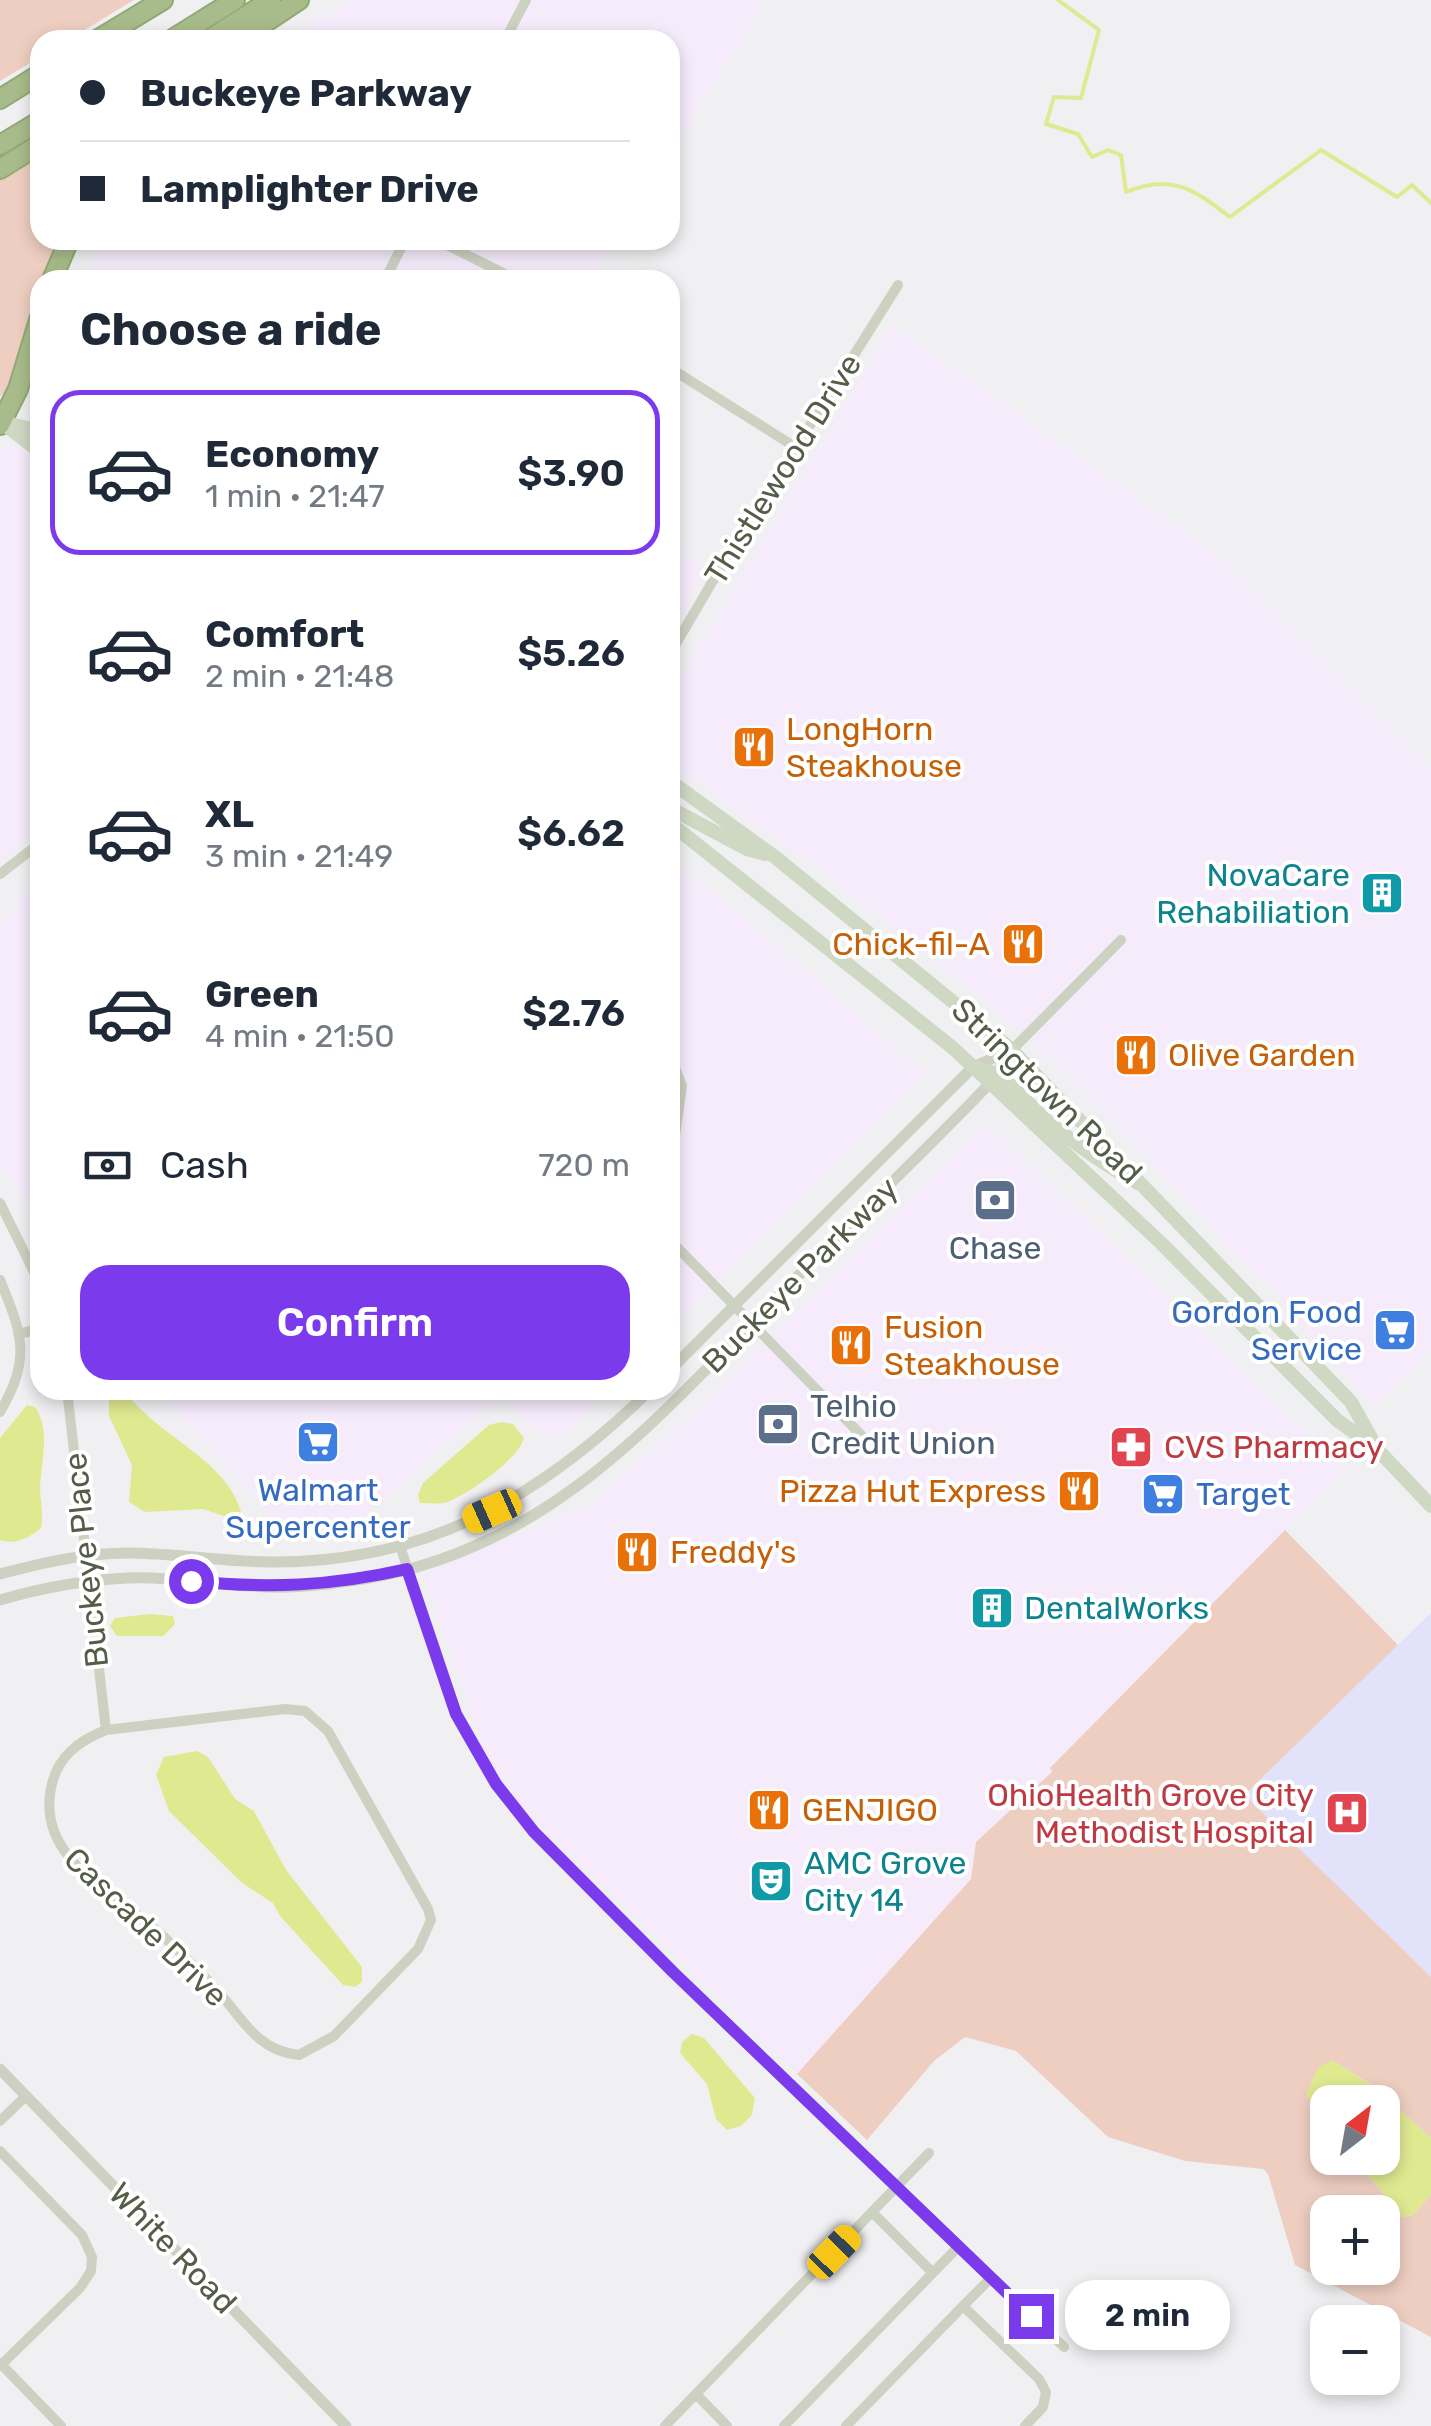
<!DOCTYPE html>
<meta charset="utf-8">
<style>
:root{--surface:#fff;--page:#f6f6f7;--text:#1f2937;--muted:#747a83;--line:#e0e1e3;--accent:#7c3aed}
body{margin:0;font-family:Rubik,sans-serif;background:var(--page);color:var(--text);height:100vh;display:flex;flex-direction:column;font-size:38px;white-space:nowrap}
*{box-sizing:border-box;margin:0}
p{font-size:32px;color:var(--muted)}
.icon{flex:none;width:55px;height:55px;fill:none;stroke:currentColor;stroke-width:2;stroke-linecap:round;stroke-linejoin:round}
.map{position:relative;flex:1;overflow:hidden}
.panel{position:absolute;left:30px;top:270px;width:650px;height:1130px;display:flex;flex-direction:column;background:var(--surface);border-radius:30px;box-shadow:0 5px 15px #0003}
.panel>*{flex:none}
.banner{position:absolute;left:30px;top:30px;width:650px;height:220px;border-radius:30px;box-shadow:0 5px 15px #0003;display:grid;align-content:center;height:220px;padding:0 50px;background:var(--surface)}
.needle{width:65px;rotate:31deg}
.tools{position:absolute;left:1310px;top:2085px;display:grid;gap:20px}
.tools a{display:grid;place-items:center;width:90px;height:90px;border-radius:20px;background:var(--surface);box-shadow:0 5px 15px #0003;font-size:50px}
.end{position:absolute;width:45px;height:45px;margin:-22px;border:12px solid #7c3aed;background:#fff;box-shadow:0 0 0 5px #fff}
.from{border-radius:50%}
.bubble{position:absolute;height:70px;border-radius:30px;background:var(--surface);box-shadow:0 5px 15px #0003;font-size:32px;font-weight:600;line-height:70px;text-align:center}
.car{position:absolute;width:30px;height:60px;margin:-30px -15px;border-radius:12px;box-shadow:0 0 8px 2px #0007;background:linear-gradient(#f5c518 24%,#345 0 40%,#f5c518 0 76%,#345 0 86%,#f5c518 0)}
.banner b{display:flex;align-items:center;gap:35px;height:95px;font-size:38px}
.banner b+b{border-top:2px solid var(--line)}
.banner i{width:25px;height:25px;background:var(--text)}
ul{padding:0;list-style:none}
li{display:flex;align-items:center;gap:30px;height:165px;margin:0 20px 15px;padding:0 30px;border:5px solid transparent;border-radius:30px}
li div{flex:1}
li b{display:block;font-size:38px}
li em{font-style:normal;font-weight:600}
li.on{border-color:var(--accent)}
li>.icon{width:90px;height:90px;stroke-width:1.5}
h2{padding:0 50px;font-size:45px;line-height:120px}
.pay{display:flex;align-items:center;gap:25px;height:110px;padding:0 50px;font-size:38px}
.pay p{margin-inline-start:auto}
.primary-button{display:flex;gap:20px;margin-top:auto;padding:20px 50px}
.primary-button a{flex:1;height:115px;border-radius:30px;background:var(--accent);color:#fff;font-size:40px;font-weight:600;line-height:115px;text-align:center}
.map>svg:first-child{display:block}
</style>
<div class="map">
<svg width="1431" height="2426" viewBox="0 0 1431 2426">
<rect width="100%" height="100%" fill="#f0f0f2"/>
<!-- commercial -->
<path fill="#f5ebfb" d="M349 0H765L670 155V40H289Z
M101 240H617L591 280H88Z
M892 325 1220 556 1431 767V1350L1373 1406 1272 1289 1224 1244 1209 1222 1057 1064 996 1010 817 867 670 764V695Z
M17 447 40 459V831L0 861V450Z
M670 547 707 571 670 630Z
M670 859 745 918 926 1074 670 1329Z
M40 880V1230L27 1199 0 1168V922Z
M983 1127 993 1129 1344 1470 1050 1767 1053 1771 977 1842 971 1879 797 2074 536 1822 488 1761 423 1573 592 1505 699 1407Z
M155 1390H608L574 1425 551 1440 500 1397 362 1518 322 1535 283 1527Z"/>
<!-- medical -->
<path fill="#e2e2fa" d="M1431 1613V1977L1243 1795Z"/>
<!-- green -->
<path fill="#eecec1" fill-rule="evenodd" d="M0 0H134L68 40H40V57L0 81Z
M40 155V240H62L47 280H40C40 309 22 377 0 397V180Z
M1285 1530 1398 1645 1244 1795 1431 1977V2138L1373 2086 1332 2060 1313 2110 1327 2127 1328 2158H1353L1403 2217 1413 2215 1431 2194V2337L1295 2265 1268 2174 1263 2169 1185 2161 1108 2137 1016 2051 965 2037 934 2061 867 2140 797 2074 971 1879 976 1842 1052 1772 1050 1768ZM1328 2212H1382V2268H1328Z"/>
<!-- water -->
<path fill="#dfe990" d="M109 1390H124C157 1437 226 1458 241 1512L229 1518 203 1509 145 1512 129 1502 132 1465 109 1416Z
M27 1405 35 1407C51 1430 41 1462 40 1487 40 1502 44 1514 41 1528 28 1538 17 1545 0 1540V1438Z
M501 1422 513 1424 524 1438C518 1460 466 1496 444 1503 437 1504 428 1503 420 1503L418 1495 423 1483 489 1425Z
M150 1614 173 1616 175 1624 163 1636H117L110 1626 115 1618Z
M197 1751 208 1757 235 1799 254 1811 286 1870 362 1967V1982L355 1987 343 1985 280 1916 273 1903 242 1883 169 1811 156 1775 164 1757Z
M692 2034 704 2038 755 2098 752 2115 741 2126 727 2130 716 2119 707 2084 680 2053 682 2042Z
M1332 2060 1373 2086 1431 2138V2194L1413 2215 1403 2217 1353 2158H1382V2102H1328L1327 2127 1306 2095 1318 2068Z"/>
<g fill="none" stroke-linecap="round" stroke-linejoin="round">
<!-- stream -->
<path stroke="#dfe990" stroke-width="4" d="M1058 0 1099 30 1081 98 1054 97 1046 124 1078 134 1092 157 1108 150 1121 155 1126 192C1172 173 1193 189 1230 217L1321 150 1397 197 1412 185 1431 203"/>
<!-- motorway casing -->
<g stroke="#92a875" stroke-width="22">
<path id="motorway" d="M97 40 163 0
M171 40 235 0
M208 40 271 0
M239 40 299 0
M0 99 40 74
M0 145 40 121
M0 169 40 144
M52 280 69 240
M0 425 18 389 40 317"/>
</g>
<!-- minor -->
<path stroke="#ccd1c1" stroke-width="10" d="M505 40 526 0
M437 240 517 280
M385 280 405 240
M670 368 795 447
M670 654 721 567 898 285
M0 874 40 843
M1012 1050 1121 940
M670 1055 682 1086 670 1170
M0 1203 40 1284
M670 1240 866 1440
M0 1280C23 1335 31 1359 0 1412
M18 1334 40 1329
M67 1390 106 1730
M400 1546 456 1714 496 1784 534 1832 698 1997 1064 2347
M285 1709 305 1711 328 1731 428 1909 431 1920 418 1949 334 2036 299 2055C258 2051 243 2020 218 1991 201 1973 182 1954 164 1937 119 1894 36 1861 51 1788 57 1757 78 1741 106 1730Z
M0 2121 26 2096
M0 2151 82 2235 92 2257 91 2271 80 2288 0 2366
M872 2212 932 2272
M991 2278 963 2306 1039 2379 1046 2392 1043 2407 1025 2426
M0 2363 61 2426
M696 2394 727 2426
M665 2426 929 2153
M784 2426 958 2247
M846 2426 963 2306"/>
<!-- tertiary -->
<path stroke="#ccd1c1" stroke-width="11" d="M670 1370 973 1067 1012 1050
M0 1574C42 1563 84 1553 128 1553 176 1553 224 1562 272 1562 428 1563 542 1496 650 1390
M0 1600C41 1588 84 1580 127 1578 175 1576 223 1586 271 1587 303 1588 337 1583 369 1578 552 1546 657 1418 780 1294 842 1231 906 1169 968 1106L990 1083 1012 1050
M0 2069 346 2426"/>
<!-- secondary -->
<path stroke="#cfd8c3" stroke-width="14" d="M0 421 40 452
M2 422 40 431
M670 781 775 857 1012 1050 1351 1402 1374 1443
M670 808 747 849 765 854
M670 823 953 1048 1161 1243 1337 1420 1376 1448 1431 1506
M978 1068C1006 1073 1025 1102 1046 1120 1074 1143 1106 1166 1138 1183"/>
<!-- motorway -->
<use href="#motorway" stroke="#a7bc8a" stroke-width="18"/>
</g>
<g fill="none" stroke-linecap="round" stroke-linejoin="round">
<!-- route -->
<path stroke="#7c3aed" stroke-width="12" d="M191 1581C268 1589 332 1586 407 1569L456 1714 496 1784 534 1832 673 1972 1031 2316"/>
</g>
<!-- icons -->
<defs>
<g id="restaurant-square" transform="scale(2.25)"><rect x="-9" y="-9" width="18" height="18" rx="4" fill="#e8710a" stroke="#fff"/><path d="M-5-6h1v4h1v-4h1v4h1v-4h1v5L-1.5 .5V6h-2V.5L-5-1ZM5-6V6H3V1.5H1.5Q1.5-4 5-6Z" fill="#fff"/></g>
<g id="building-square" transform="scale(2.25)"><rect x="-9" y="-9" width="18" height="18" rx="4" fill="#0f9aa8" stroke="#fff"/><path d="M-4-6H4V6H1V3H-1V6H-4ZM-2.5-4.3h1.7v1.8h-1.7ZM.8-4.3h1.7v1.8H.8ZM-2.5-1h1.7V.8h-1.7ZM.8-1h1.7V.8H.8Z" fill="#fff"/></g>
<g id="bank-square" transform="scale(2.25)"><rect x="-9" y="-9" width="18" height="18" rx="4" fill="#5c6f8a" stroke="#fff"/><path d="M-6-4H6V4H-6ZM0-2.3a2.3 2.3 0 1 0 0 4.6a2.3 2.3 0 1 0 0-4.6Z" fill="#fff"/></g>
<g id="supermarket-square" transform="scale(2.25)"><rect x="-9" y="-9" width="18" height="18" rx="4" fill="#3f7fe0" stroke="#fff"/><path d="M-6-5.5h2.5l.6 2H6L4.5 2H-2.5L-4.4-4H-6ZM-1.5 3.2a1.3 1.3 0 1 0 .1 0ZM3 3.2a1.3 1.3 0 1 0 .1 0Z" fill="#fff"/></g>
<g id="pharmacy-square" transform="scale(2.25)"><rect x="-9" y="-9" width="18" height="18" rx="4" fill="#e0444e" stroke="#fff"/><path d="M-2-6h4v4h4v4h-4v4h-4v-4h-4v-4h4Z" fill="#fff"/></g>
<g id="hospital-square" transform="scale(2.25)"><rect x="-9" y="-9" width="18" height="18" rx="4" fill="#e0444e" stroke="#fff"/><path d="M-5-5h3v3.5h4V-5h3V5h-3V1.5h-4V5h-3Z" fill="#fff"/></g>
<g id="theatre-square" transform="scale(2.25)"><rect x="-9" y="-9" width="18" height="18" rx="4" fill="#0f9aa8" stroke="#fff"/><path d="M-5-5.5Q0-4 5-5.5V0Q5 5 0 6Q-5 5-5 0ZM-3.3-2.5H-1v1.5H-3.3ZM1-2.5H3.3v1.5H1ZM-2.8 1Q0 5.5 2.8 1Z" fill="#fff"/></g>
</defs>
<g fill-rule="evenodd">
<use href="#restaurant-square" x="754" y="747"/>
<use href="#building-square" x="1382" y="893"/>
<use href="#restaurant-square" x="1023" y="944"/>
<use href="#restaurant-square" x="1136" y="1055"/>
<use href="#bank-square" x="995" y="1200"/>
<use href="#supermarket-square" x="1395" y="1330"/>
<use href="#restaurant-square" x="851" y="1345"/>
<use href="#bank-square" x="778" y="1424"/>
<use href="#supermarket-square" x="318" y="1442"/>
<use href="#pharmacy-square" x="1131" y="1447"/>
<use href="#restaurant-square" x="1079" y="1491"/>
<use href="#supermarket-square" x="1163" y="1494"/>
<use href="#restaurant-square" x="637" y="1552"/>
<use href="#building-square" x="992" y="1608"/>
<use href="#restaurant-square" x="769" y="1810"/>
<use href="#hospital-square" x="1347" y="1813"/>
<use href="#theatre-square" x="771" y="1881"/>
</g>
<g text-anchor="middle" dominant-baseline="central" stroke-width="8" stroke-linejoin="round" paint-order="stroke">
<!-- street labels -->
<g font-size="32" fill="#555d49" stroke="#fff">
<text transform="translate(783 469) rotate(-58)">Thistlewood Drive</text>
<text transform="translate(1047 1091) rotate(44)">Stringtown Road</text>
<text transform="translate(800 1275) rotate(-45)">Buckeye Parkway</text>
<text transform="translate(86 1560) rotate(-96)">Buckeye Place</text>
<text transform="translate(146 1927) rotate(44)">Cascade Drive</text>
<text transform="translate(173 2248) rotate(46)">White Road</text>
</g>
<!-- food labels -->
<g font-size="32" fill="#c56008" stroke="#fff" text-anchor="start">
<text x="786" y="729">LongHorn<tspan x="786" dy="37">Steakhouse</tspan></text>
<text x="990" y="944" text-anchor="end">Chick-fil-A</text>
<text x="1168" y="1055">Olive Garden</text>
<text x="884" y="1327">Fusion<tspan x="884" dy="37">Steakhouse</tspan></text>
<text x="1046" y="1491" text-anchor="end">Pizza Hut Express</text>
<text x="670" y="1552">Freddy's</text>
<text x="802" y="1810">GENJIGO</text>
</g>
<!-- culture labels -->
<g font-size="32" fill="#0d838f" stroke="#fff" text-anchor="start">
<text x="1350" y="875" text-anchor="end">NovaCare<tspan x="1350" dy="37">Rehabiliation</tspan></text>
<text x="1024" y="1608">DentalWorks</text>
<text x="804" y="1863">AMC Grove<tspan x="804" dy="37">City 14</tspan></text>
</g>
<!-- service labels -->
<g font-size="32" fill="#4e5e75" stroke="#fff">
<text x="995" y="1248">Chase</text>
<text x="810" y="1406" text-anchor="start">Telhio<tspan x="810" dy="37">Credit Union</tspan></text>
</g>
<!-- shop labels -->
<g font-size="32" fill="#366cbe" stroke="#fff" text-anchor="end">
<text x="1362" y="1312">Gordon Food<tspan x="1362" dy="37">Service</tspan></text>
<text x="318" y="1490" text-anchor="middle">Walmart<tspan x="318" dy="37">Supercenter</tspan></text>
<text x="1196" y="1494" text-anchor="start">Target</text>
</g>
<!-- health labels -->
<g font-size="32" fill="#be3a42" stroke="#fff" text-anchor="start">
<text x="1164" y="1447">CVS Pharmacy</text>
<text x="1314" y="1795" text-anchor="end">OhioHealth Grove City<tspan x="1314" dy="37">Methodist Hospital</tspan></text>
</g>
</g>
</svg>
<div class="tools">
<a><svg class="needle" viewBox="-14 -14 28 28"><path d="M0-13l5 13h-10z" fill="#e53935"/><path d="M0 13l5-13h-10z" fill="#747a83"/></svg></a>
<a>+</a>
<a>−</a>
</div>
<i class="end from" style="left:191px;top:1581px"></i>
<i class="end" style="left:1031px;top:2316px"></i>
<div class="bubble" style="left:1065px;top:2280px;width:165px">2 min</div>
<i class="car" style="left:492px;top:1511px;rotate:246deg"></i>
<i class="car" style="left:834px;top:2252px;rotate:44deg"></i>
<div class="banner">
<b><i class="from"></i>Buckeye Parkway</b>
<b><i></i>Lamplighter Drive</b>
</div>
<section class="panel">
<h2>Choose a ride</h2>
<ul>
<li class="on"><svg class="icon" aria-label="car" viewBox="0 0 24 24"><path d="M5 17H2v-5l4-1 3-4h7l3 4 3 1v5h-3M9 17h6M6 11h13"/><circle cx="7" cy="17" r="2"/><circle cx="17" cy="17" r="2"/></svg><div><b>Economy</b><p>1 min · 21:47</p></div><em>$3.90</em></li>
<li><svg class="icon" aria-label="car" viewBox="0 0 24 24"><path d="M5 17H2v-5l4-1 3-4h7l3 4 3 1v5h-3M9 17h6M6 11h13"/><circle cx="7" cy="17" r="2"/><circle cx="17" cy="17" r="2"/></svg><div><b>Comfort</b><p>2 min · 21:48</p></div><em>$5.26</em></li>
<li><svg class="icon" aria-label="car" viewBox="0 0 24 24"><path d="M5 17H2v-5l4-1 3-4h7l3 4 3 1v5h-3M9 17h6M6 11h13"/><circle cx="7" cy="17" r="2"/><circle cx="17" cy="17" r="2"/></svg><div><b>XL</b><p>3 min · 21:49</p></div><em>$6.62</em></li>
<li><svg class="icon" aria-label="car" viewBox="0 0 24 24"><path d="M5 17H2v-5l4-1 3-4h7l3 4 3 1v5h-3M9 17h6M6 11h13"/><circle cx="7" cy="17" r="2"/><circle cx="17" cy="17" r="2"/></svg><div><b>Green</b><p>4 min · 21:50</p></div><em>$2.76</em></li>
</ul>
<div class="pay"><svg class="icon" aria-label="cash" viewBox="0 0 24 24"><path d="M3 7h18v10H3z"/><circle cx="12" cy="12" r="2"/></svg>Cash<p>720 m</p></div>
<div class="primary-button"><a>Confirm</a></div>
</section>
</div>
